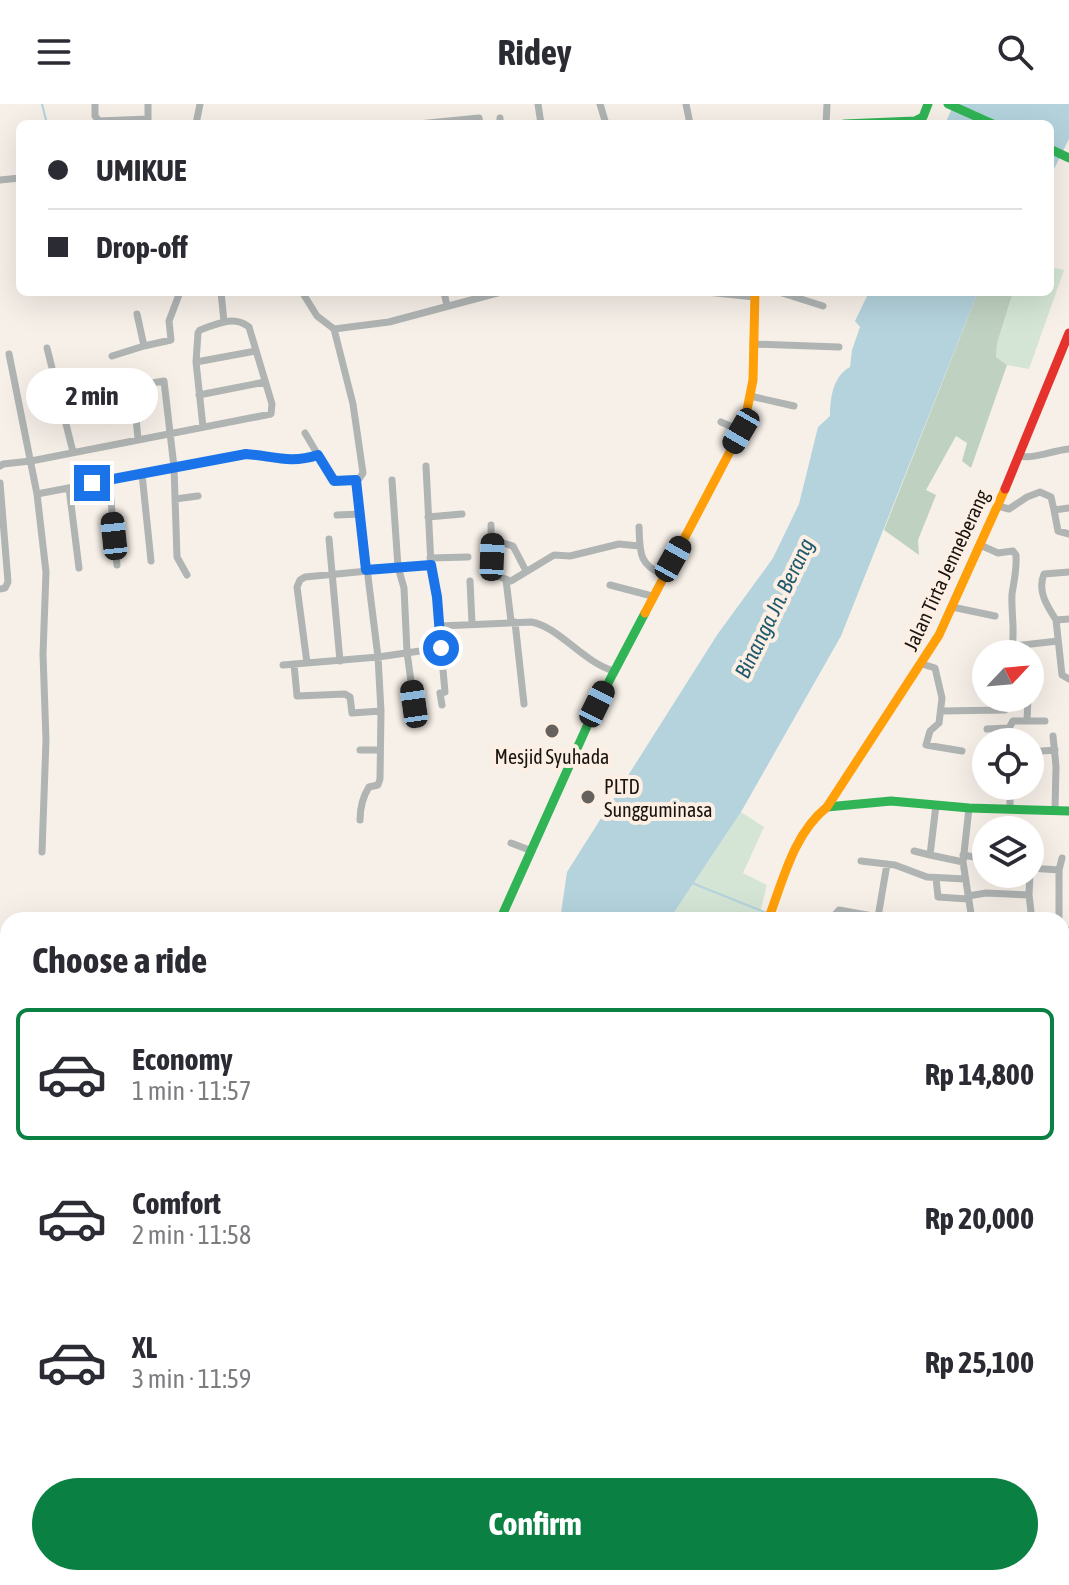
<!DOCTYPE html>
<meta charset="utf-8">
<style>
:root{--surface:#fff;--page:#f2f2f3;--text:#2b2b33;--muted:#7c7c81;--line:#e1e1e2;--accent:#0b8043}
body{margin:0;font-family:"Asap Condensed",sans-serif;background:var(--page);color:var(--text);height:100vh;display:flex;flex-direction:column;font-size:30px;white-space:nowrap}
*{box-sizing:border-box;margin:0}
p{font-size:26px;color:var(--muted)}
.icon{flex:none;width:44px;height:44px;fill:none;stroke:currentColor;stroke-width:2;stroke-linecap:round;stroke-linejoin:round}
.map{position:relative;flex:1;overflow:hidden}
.panel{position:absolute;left:0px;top:808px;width:1070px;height:674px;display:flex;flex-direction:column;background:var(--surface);border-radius:24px 24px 0 0;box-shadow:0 8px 32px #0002}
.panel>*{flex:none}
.banner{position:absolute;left:16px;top:16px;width:1038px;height:176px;border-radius:12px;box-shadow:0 8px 32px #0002;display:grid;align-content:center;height:176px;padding:0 32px;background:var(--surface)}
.needle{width:52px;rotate:64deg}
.tools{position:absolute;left:972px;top:536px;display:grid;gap:16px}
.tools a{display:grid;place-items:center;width:72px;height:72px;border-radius:50%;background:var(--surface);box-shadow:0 8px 32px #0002;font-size:40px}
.end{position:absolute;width:36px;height:36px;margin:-18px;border:10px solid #1a73e8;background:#fff;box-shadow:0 0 0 4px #fff}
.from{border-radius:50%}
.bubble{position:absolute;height:56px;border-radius:28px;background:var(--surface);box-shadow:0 8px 32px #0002;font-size:26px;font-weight:700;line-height:56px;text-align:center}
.car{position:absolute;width:24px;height:48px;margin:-24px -12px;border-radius:10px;box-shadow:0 0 6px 2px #0007;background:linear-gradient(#222 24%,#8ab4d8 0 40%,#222 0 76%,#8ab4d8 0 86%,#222 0)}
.banner b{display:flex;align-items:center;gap:28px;height:76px;font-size:30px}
.banner b+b{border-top:2px solid var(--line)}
.banner i{width:20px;height:20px;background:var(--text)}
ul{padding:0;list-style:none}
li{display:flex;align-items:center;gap:24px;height:132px;margin:0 16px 12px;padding:0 16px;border:4px solid transparent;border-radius:12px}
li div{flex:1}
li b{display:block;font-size:30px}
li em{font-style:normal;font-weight:700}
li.selected{border-color:var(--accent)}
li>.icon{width:72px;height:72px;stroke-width:1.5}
h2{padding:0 32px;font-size:36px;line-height:96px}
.action{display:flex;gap:16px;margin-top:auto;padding:16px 32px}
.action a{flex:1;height:92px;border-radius:48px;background:var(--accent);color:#fff;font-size:32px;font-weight:700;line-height:92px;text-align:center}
header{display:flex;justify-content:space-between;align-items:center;height:104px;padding:0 32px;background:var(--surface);font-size:36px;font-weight:700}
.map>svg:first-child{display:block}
</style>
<header><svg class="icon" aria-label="menu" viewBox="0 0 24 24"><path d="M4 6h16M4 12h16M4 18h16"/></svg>Ridey<svg class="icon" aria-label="search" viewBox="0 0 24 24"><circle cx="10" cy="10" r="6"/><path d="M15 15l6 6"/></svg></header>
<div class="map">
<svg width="1069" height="1481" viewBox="0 0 1069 1481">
<rect width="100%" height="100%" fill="#f7f0e9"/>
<!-- green -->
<path fill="#d4e5d5" d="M1050 163 1064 166 1029 265 1007 261 996 253 997 238 1013 188H1050Z
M741 708 764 723 743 769 767 781 758 816H669Z
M1069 1097V1308L1062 1307V1101Z
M1062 1333 1069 1335V1399L1066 1400 1062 1411Z"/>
<!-- forest -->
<path fill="#bfd1c0" d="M978 188H1013L997 239 996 253 1007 261 971 364 962 357 967 339 956 332 926 386 936 391 918 436 919 451 884 426Z"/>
<!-- water -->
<path fill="#b4d3dd" d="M954 0H1069V35L1050 73V20H945Z
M869 188H978L841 532 741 708 669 816H560L567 768 717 531 773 454 799 400 818 323 830 312C830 294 833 272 850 263L852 246 860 223 855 217Z
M587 1474H722V1481H588Z"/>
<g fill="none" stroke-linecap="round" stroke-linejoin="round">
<!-- stream -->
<path stroke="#b4d3dd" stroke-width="2" d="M42 0 47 20
M692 779 767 809
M773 811 787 816
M1062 1065 1069 1070
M1013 1474 1027 1480 1047 1481"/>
<!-- street -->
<path stroke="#b0b4b3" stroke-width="7" d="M95 0V12L99 17 148 15
M148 0V18
M538 0 541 20
M600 0 606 20
M686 0 690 20
M500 14V20
M196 20 200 0
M418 20 479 14 480 20
M826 20 827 0
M0 76 20 74
M221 188 224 218
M302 188 317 212 334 225 389 218 501 188
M444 188 447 202
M707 188 754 193
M779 188 823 202
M753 240 839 243
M144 242 171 236 169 217 180 188
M47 244 73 348
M9 250 37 390 46 468 43 550 46 636 42 748
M112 252 144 242 137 210
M196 258 256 247
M199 291 265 278
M750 292 794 302
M721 318 741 327
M305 329 318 351
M138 335 133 282 164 277 174 363 177 453 187 471
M1018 352C1036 355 1050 347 1069 345
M0 362 3 360 31 357 271 310 272 300 249 223C234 211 217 220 200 226L198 229 196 258 203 323
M426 362 431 461
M142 370 151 457
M109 375 117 461
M392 376 398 463 404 484 407 548 414 600
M0 379 8 478 5 484 0 485
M69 384 79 464
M37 390 246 350C272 352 291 359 318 351L334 377 359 375 363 369 353 300 334 225
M175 395 198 392
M998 402 1009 405 1027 393 1040 388 1051 393 1054 406
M1069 404 1054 406 1058 427 1069 430
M337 411 361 410
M428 413 462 410
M491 421 492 470 511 477 554 451 570 452 619 440 639 442
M639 423C640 447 638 461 664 471
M329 435 340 557
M493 436 513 442 526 467
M980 441 998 449 1013 447 1016 451C1017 465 1014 477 1012 490 1011 511 1016 530 1011 550
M430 454 468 453
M1069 468 1044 470C1037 487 1047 502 1056 516L1069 515
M506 476 511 517
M470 477 472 519
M610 481 652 492
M952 503 995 512
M1056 516 1062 571 1069 575
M515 518 524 600
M1013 542 1058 537
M441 544 445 588 440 589 442 601
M307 559 297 483 300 476 305 473 431 461 440 522
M294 560 297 592 345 590 350 593 352 609 381 607 378 553 356 376
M922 560 935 564 942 594 939 619 930 627 926 641 962 647
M283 561 378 553 441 544 440 522 531 518C558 522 584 559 614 567
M942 607 1005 606 1009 603 1011 594
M1027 617 1028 594
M987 625 1009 624
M1053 632 1056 662 1055 706
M1009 638V624L1013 617H1045
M360 646H380
M1030 648 1055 646
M936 701 930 751 963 758
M969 704 963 758 972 816
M1010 705V682
M360 716C360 704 362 694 369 683L378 681 380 675 381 607
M511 739 532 747
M914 747 930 751
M963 751 986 755
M861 757 895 761 927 773 965 775
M1030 764 1059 766V816
M1059 766 1062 754
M936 774 938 793 968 795
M1029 791 1030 770
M968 792 986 789 1029 791 1032 816
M830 816 839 806 878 813 887 760
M1062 827 1069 826
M1062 1013H1069
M440 1474 442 1481
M777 1474V1481
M823 1474V1481"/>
<!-- fast -->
<path stroke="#30b455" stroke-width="9" d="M948 0 993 20
M844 20 915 17 923 13 928 0
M1050 45 1069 54
M827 703 891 697 969 704 1069 707
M500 816 597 600 645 509"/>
<!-- slow -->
<path stroke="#ff9f0a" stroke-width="9" d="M645 509 744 321 753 276 755 188
M768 816C783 777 793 730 827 703L939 531 1005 385"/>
<!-- jam -->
<path stroke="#e5322d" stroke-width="9" d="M1005 385 1069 229
M271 1481 272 1474"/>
</g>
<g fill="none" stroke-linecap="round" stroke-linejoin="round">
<!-- route -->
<path stroke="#1a73e8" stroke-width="10" d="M92 379 246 350C273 352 290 360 318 351L334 377 356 376 366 466 431 461 437 493 441 544"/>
</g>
<!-- markers -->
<g fill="#66615c" stroke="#fdefe3" stroke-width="3">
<circle cx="552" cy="627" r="8"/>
<circle cx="588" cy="693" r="8"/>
</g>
<g text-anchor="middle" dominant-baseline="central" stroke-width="8" stroke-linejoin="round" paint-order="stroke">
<!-- street labels -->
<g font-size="20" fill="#181410" stroke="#fdefe3">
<text transform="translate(946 466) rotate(-65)">Jalan Tirta Jenneberang</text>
</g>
<!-- poi labels -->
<g font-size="20" fill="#181410" stroke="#fdefe3">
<text x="552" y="652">Mesjid Syuhada</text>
<text x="604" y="682" text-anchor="start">PLTD<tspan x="604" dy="23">Sungguminasa</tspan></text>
</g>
<!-- water labels -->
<g font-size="22" font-style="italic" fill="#1f5a6e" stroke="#fdefe3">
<text transform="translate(774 504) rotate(-64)">Binanga Jn. Berang</text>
</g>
</g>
</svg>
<div class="tools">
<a><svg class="needle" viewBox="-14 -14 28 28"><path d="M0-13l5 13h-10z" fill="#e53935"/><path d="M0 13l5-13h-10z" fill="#7c7c81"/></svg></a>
<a><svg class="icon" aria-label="locate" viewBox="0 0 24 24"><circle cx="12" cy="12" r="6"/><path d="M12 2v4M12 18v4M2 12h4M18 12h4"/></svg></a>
<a><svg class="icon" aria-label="layers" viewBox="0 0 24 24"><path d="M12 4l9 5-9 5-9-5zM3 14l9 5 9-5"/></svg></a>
</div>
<i class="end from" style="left:441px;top:544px"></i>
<i class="end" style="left:92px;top:379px"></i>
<div class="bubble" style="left:26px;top:264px;width:132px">2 min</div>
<i class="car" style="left:741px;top:327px;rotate:210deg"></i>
<i class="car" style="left:114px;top:432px;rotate:354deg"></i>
<i class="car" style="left:492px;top:453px;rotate:2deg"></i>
<i class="car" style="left:673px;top:455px;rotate:29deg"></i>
<i class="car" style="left:414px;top:600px;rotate:352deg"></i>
<i class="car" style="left:597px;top:600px;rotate:26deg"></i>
<div class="banner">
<b><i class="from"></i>UMIKUE</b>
<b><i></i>Drop-off</b>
</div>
<section class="panel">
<h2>Choose a ride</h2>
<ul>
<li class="selected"><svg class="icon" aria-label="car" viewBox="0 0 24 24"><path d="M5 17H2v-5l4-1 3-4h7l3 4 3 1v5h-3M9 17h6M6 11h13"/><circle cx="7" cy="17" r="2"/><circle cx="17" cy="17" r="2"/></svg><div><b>Economy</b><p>1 min · 11:57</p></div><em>Rp 14,800</em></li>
<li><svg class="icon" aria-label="car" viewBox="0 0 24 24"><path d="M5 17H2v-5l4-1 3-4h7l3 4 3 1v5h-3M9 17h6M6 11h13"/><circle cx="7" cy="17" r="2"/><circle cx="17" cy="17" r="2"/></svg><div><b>Comfort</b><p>2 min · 11:58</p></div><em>Rp 20,000</em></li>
<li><svg class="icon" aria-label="car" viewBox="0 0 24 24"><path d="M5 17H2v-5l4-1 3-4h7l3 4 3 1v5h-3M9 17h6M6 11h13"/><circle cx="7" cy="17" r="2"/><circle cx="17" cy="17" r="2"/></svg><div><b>XL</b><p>3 min · 11:59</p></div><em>Rp 25,100</em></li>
</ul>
<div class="action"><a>Confirm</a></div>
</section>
</div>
